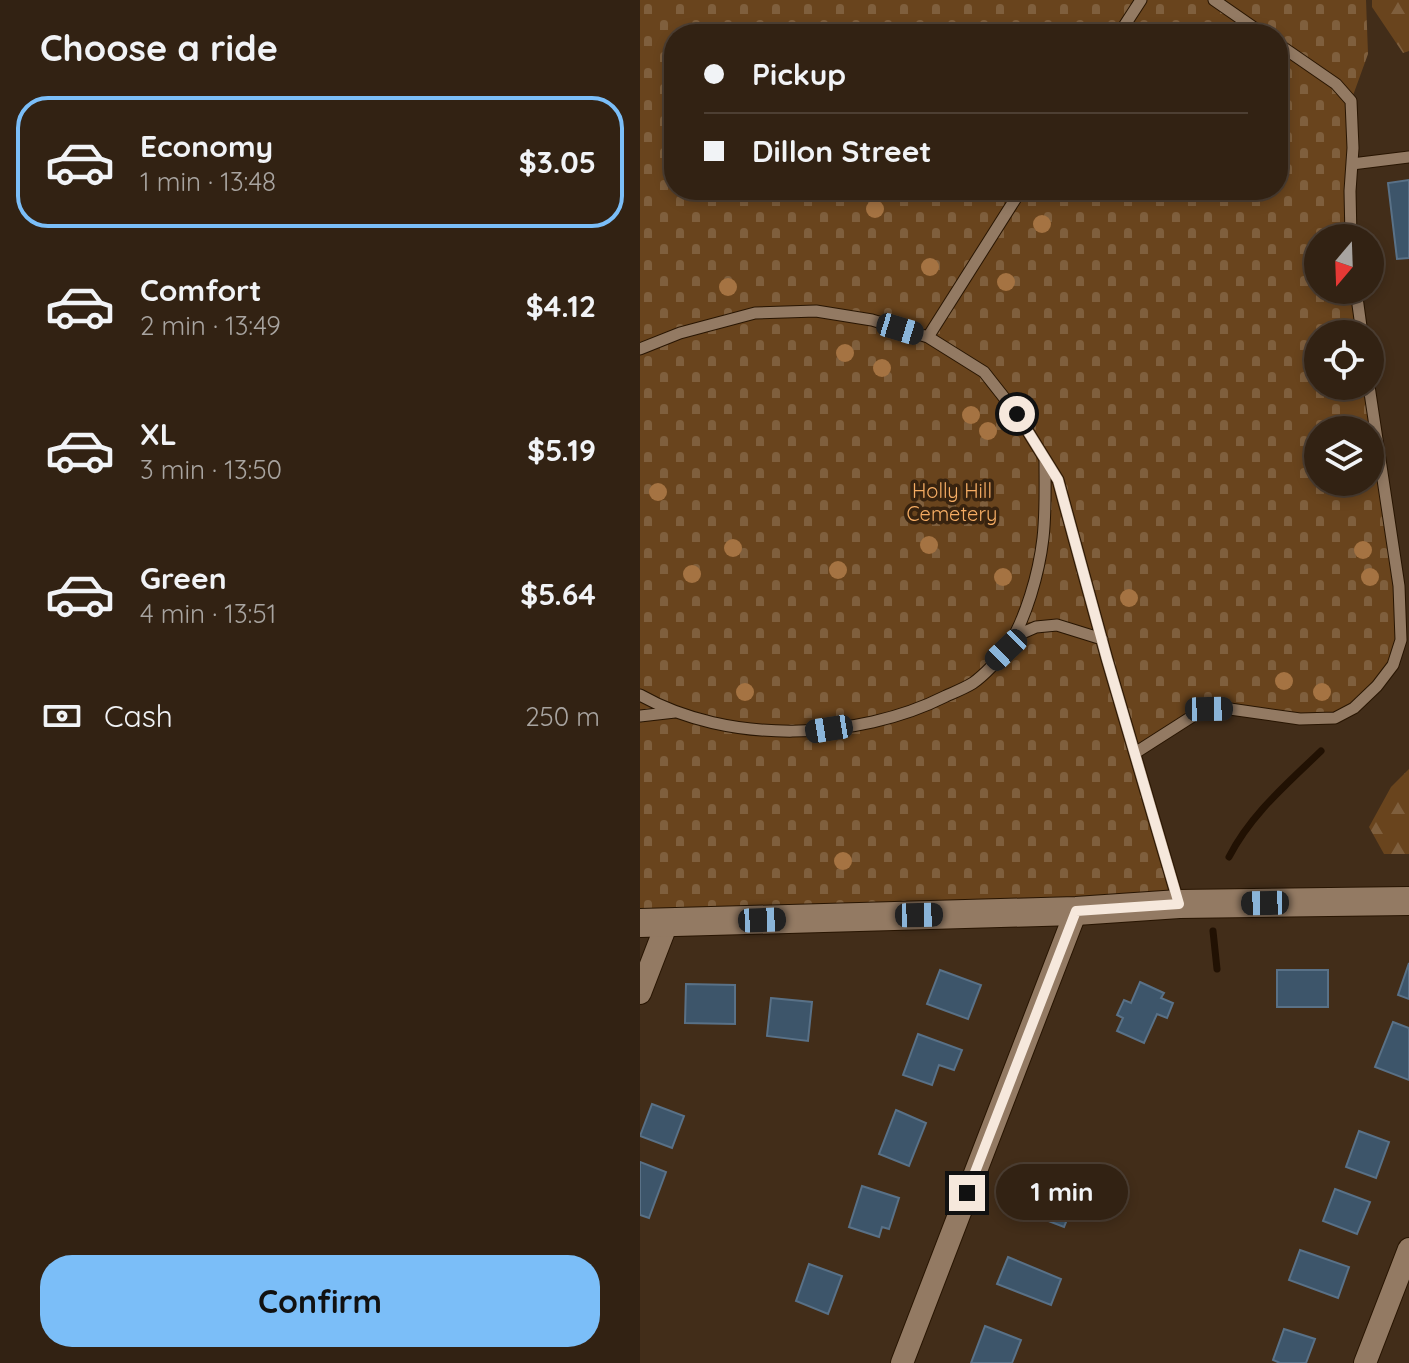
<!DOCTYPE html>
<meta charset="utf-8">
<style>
:root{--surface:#322213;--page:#3a2a1c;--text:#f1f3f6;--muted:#a8a4a0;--line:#4d3f33;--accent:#7bbef8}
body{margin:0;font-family:Quicksand,sans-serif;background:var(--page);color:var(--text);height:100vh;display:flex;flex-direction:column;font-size:30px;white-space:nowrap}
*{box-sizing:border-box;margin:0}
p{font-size:26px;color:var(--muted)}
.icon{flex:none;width:44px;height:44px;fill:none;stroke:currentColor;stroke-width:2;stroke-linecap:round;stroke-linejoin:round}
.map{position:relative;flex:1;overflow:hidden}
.sheet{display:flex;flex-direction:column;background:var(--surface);width:640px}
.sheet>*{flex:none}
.banner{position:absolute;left:24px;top:24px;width:624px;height:176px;border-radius:32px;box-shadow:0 4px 12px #0003,0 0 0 2px var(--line);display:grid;align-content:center;height:176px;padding:0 40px;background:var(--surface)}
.needle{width:52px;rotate:199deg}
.fabs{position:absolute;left:664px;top:224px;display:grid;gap:16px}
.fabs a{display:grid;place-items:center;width:80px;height:80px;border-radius:50%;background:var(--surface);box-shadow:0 4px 12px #0003,0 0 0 2px var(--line);font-size:40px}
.end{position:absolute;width:36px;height:36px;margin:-18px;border:10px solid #f6e8dc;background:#111;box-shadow:0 0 0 4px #111}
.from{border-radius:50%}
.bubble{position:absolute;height:56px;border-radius:28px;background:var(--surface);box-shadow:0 4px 12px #0003,0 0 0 2px var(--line);font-size:26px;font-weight:700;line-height:56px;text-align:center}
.car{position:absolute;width:24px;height:48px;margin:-24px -12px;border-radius:10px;box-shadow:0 0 6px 2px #0007;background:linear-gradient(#222 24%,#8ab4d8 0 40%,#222 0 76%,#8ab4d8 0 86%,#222 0)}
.banner b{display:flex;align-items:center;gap:28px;height:76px;font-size:30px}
.banner b+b{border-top:2px solid var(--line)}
.banner i{width:20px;height:20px;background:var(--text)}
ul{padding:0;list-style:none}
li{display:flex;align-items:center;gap:24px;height:132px;margin:0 16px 12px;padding:0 24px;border:4px solid transparent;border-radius:32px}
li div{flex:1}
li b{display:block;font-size:30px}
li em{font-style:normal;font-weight:700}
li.selected{border-color:var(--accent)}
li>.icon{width:72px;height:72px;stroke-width:1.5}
h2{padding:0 40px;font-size:36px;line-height:96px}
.pay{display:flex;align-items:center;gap:20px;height:88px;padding:0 40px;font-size:30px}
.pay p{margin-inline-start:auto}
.primary-button{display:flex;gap:16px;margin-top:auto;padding:16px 40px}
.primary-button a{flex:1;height:92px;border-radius:32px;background:var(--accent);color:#111;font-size:32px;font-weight:700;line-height:92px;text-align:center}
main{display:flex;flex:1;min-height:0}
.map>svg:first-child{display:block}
</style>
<main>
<section class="sheet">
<h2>Choose a ride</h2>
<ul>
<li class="selected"><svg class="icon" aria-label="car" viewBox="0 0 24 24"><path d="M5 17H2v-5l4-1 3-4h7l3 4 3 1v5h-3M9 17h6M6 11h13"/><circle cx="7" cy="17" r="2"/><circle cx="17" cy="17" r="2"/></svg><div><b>Economy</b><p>1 min · 13:48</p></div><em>$3.05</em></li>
<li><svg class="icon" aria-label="car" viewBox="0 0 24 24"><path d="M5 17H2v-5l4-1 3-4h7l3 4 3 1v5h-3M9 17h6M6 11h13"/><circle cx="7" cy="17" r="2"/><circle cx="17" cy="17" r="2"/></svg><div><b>Comfort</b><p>2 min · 13:49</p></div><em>$4.12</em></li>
<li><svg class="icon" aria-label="car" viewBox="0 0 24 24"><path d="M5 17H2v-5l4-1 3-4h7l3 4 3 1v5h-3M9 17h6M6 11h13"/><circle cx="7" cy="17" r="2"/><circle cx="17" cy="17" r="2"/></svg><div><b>XL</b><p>3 min · 13:50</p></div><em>$5.19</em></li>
<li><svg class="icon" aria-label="car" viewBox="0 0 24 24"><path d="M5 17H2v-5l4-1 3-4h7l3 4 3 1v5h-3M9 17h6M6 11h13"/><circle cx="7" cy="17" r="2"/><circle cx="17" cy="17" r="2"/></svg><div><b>Green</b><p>4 min · 13:51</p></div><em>$5.64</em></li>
</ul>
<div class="pay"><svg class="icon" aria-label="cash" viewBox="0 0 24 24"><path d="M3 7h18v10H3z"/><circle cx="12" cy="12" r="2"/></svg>Cash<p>250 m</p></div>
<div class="primary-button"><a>Confirm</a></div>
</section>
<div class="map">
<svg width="769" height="1363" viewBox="0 0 769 1363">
<defs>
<pattern id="forest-firs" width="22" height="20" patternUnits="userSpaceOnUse" patternTransform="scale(2)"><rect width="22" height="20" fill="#69441d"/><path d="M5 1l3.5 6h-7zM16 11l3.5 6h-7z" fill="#7f5f3d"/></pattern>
<pattern id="cemetery-stones" width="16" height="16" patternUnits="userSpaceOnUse" patternTransform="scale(2)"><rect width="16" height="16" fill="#69441d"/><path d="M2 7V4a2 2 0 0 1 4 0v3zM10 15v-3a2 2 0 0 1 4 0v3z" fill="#7f5f3d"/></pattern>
</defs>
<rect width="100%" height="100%" fill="#422d19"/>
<!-- forest -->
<path fill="url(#forest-firs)" d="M732 0H769V51L763 53 732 7Z
M769 769V854H744L729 827 751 787Z"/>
<!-- cemetery -->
<path fill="url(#cemetery-stones)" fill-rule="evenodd" d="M0 0H726L728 54 711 101V238H678V290H716L722 334H678V386H729L761 640 737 686 695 718 569 709 495 753 539 904 0 923ZM34 34H638V190H34ZM678 430H730V482H678Z"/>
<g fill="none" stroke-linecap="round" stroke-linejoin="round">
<!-- stream -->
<path stroke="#211103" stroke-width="7" d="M589 857C611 814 647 784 681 751
M573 931 577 969"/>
</g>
<!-- building -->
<path fill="#3d556a" stroke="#597187" stroke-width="2" d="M769 180V258L757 259 748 183Z
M769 963V999L758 995Z
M300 970 341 985 328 1019 287 1004Z
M637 970H688V1007H637Z
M500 982 524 993 521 998 533 1003 527 1018 517 1014 504 1043 477 1031 483 1018 477 1015 484 1000 491 1003Z
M46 984 95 985V1024L45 1023Z
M131 998 172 1002 168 1041 127 1036Z
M753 1022 769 1028V1080L735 1067Z
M278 1034 322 1050 314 1070 299 1065 292 1085 263 1075Z
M12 1104 44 1116 32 1148 0 1136Z
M256 1110 286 1123 269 1166 239 1154Z
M719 1131 749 1142 736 1178 706 1167Z
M0 1162 26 1172 9 1218 0 1215Z
M409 1167 443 1181 424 1227 390 1214Z
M222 1186 259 1198 249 1229 242 1227 239 1237 209 1227Z
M695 1189 730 1202 717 1234 683 1221Z
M660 1250 709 1267 698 1298 649 1280Z
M368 1257 421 1279 411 1305 357 1284Z
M169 1264 202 1276 188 1314 156 1301Z
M345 1326 381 1340 372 1363H331Z
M644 1329 675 1339 666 1363H640L633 1360Z"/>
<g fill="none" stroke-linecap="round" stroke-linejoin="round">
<!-- service casing -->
<g stroke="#281502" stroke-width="13">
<path id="service" d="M574 0 623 34
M479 34 501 0
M638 44 696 84 711 101 713 148 710 191 711 238
M712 164 769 157
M716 290 722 334
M288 337 381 190
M0 349 40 333 115 313 176 311 232 320 288 337 344 372 377 414 418 480 467 659 539 904
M373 637 396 627 417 625 462 639
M0 695C88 745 217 741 306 696 315 692 325 688 333 683 343 676 361 658 367 648 386 619 399 573 403 538 406 512 405 485 405 459
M0 716 35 712
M495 753 556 714 569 709H590L660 719 695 718 714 708 737 686 753 665 761 640 759 586 729 386"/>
</g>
<!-- minor casing -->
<g stroke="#281502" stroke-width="24">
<path id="minor" d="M0 993 27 923
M262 1363 436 911
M725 1363 769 1249"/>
</g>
<!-- tertiary casing -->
<g stroke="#281502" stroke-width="30">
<path id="tertiary" d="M0 923 436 911 539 904 769 901"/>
</g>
<!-- service -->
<use href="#service" stroke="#937a63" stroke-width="11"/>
<!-- minor -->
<use href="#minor" stroke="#937a63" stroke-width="22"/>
<!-- tertiary -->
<use href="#tertiary" stroke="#937a63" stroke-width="28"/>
</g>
<!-- trees -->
<g fill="#a57342">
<circle cx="235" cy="209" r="9"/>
<circle cx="402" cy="224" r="9"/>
<circle cx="290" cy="267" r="9"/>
<circle cx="366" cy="282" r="9"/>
<circle cx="88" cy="287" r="9"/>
<circle cx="205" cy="353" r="9"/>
<circle cx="242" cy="368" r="9"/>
<circle cx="331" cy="415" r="9"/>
<circle cx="348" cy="431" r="9"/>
<circle cx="18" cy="492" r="9"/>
<circle cx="289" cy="545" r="9"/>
<circle cx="93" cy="548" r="9"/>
<circle cx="723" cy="550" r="9"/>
<circle cx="198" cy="570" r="9"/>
<circle cx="52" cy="574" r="9"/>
<circle cx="363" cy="577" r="9"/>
<circle cx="730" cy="577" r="9"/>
<circle cx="489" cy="598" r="9"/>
<circle cx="644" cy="681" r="9"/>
<circle cx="105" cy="692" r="9"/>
<circle cx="682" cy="692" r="9"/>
<circle cx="203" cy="861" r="9"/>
</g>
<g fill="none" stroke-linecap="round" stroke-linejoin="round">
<!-- route -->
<path stroke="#f6e8dc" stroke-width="10" d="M327 1193 436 911 539 904 467 659 418 480 377 414"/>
</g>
<g text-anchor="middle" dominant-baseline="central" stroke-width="7" stroke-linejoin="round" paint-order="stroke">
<!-- park labels -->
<g font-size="20" fill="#f6ad64" stroke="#38230f">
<text x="312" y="490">Holly Hill<tspan x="312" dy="23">Cemetery</tspan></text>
</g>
</g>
</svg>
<div class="fabs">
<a><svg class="needle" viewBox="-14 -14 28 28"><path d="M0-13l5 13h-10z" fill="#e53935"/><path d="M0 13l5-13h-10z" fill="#a8a4a0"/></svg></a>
<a><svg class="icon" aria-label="locate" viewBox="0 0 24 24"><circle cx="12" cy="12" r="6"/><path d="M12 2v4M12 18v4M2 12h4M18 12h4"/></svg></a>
<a><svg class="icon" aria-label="layers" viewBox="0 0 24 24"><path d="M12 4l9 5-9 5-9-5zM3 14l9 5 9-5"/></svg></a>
</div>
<i class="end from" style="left:377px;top:414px"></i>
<i class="end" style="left:327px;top:1193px"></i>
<div class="bubble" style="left:356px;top:1164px;width:132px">1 min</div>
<i class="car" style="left:260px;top:329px;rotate:107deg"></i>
<i class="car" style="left:366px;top:650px;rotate:226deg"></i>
<i class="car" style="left:569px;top:709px;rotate:89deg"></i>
<i class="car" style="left:189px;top:729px;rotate:261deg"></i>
<i class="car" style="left:625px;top:903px;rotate:269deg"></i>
<i class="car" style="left:279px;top:915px;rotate:89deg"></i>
<i class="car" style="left:122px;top:920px;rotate:88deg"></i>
<div class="banner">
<b><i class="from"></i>Pickup</b>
<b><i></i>Dillon Street</b>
</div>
</div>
</main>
